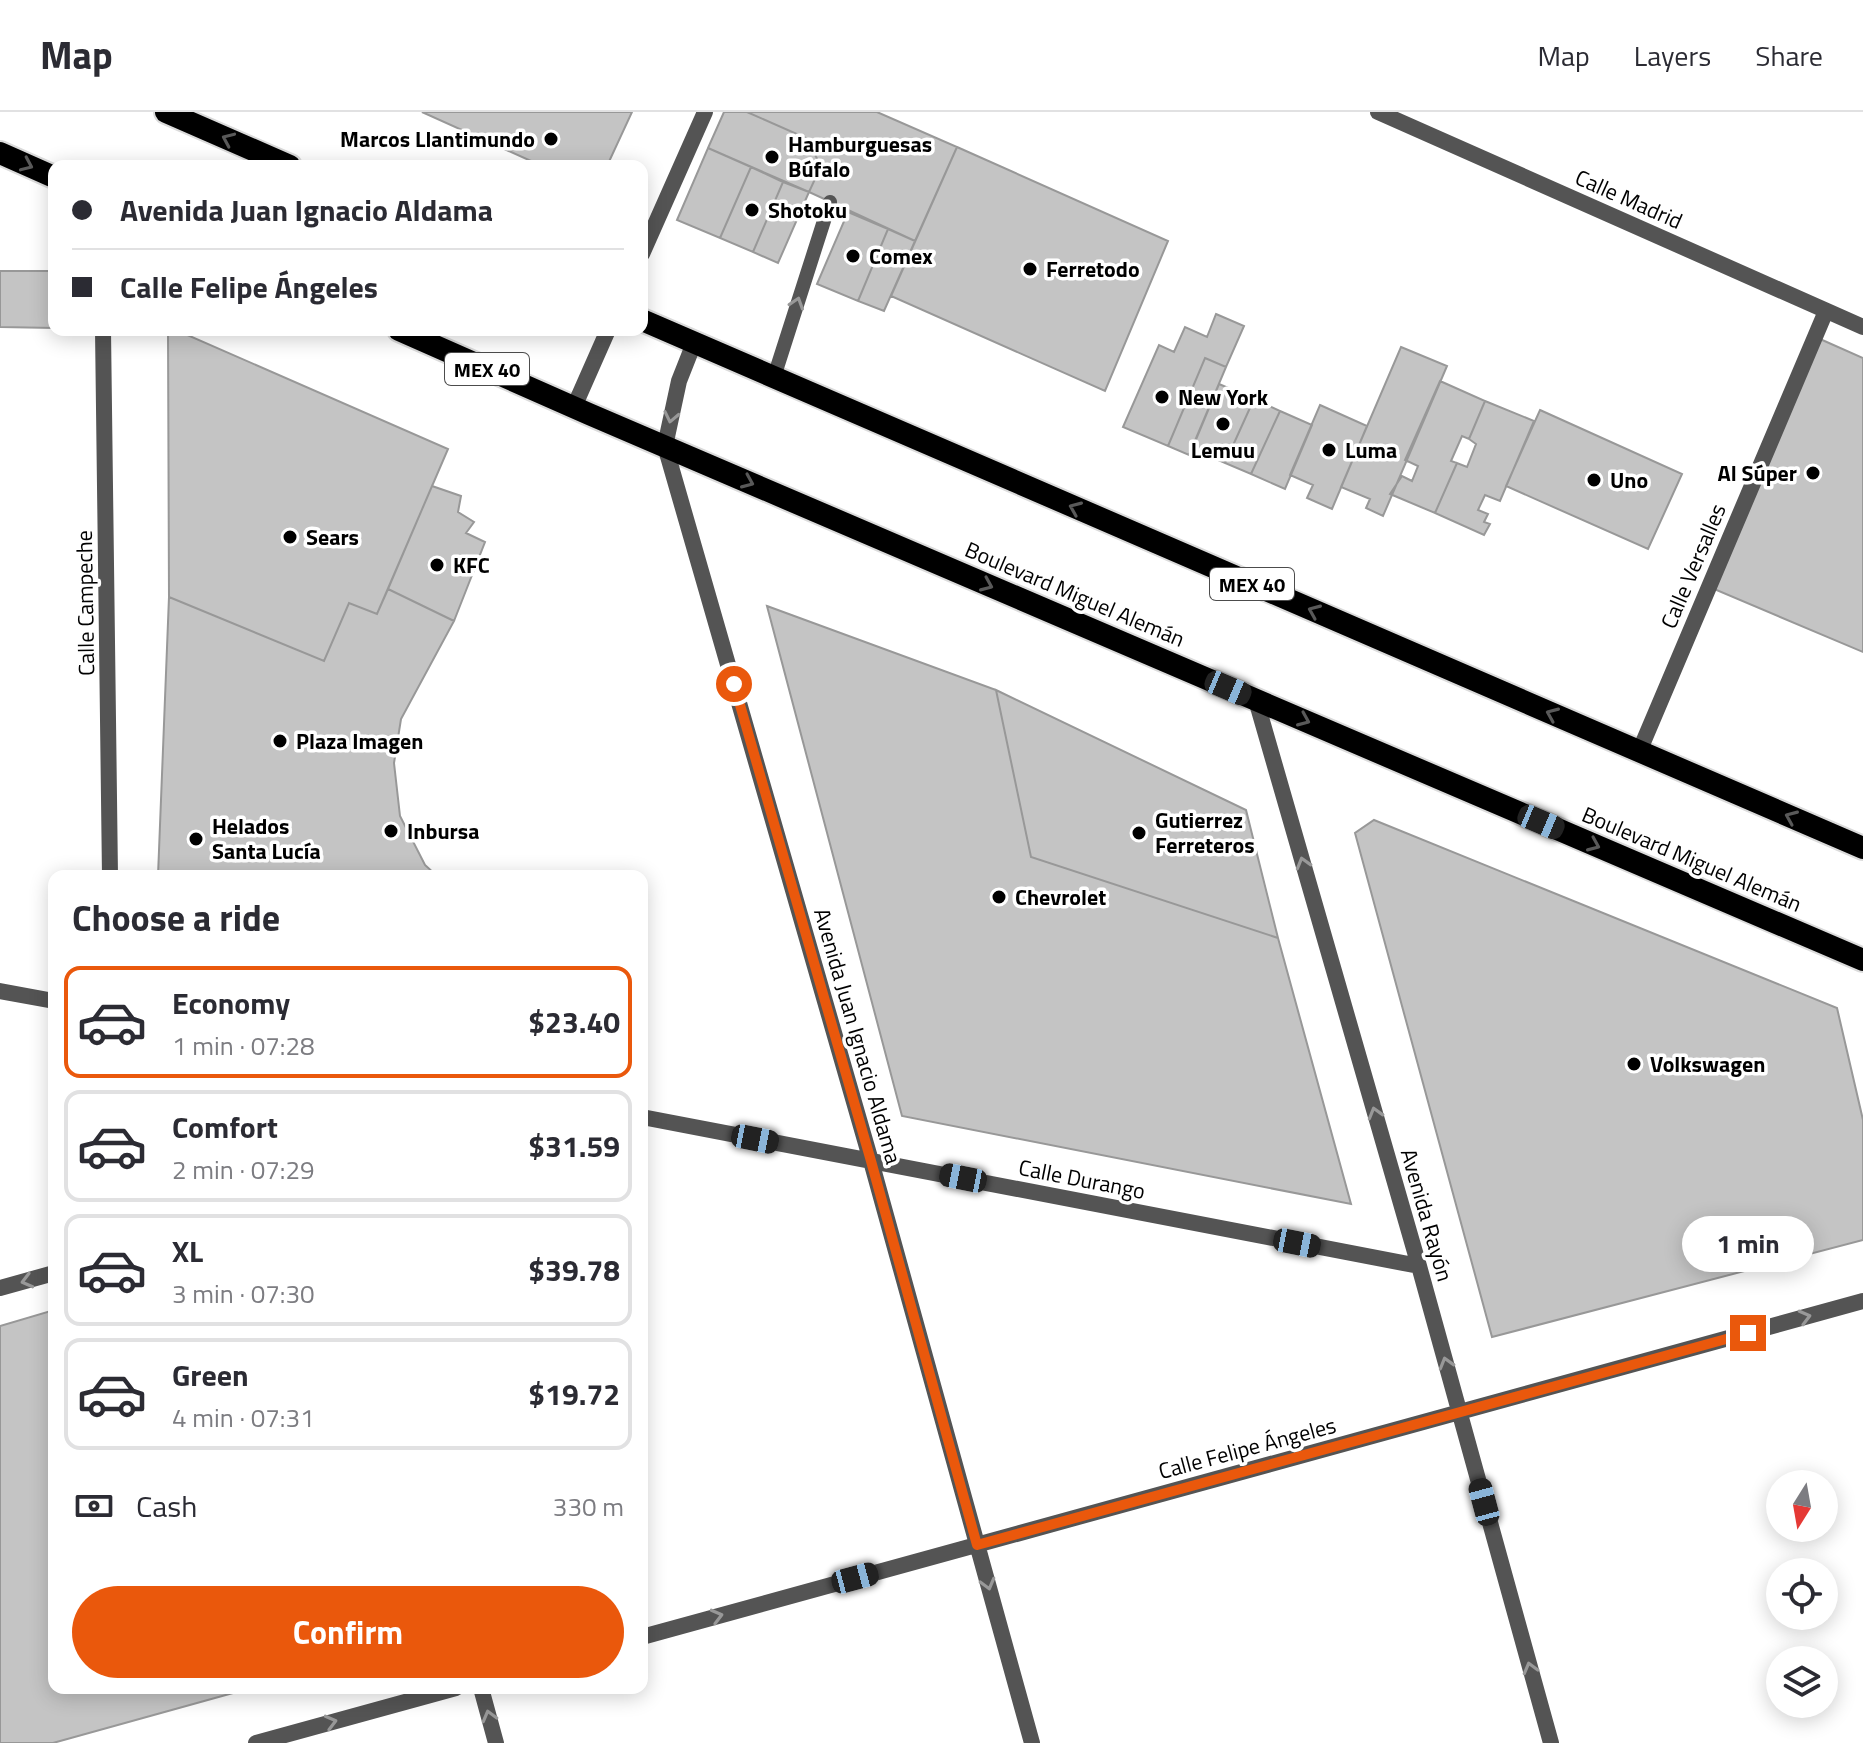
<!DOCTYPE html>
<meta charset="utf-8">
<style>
:root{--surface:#fff;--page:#f7f7f7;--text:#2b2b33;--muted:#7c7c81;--line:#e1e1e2;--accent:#ea580c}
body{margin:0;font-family:"Titillium Web",sans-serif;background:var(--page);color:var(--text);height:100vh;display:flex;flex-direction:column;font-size:30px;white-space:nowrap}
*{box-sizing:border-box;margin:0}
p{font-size:26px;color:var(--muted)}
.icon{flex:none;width:44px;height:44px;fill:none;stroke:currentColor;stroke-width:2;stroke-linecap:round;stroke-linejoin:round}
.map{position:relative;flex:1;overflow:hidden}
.sheet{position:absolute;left:48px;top:758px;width:600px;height:824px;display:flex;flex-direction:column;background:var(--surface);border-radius:16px;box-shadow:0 4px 20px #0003}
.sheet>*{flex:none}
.banner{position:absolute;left:48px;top:48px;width:600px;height:176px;border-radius:16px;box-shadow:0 4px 20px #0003;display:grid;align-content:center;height:176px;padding:0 24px;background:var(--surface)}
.needle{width:52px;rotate:191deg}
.fabs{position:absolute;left:1766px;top:1358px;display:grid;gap:16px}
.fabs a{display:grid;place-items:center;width:72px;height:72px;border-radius:50%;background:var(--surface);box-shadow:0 4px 20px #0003;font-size:40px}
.end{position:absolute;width:36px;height:36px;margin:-18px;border:10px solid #ea580c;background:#fff;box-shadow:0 0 0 4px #fff}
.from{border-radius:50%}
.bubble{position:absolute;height:56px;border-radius:28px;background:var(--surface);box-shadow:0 4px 20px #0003;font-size:26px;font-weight:700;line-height:56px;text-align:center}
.car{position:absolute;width:24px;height:48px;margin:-24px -12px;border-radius:10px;box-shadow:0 0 6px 2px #0007;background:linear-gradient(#222 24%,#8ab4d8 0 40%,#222 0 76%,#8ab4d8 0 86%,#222 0)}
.banner b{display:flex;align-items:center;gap:28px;height:76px;font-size:30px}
.banner b+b{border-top:2px solid var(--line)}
.banner i{width:20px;height:20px;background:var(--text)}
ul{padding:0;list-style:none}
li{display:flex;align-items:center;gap:24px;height:112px;margin:0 16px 12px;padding:0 8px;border:4px solid var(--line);border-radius:16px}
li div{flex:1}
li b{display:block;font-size:30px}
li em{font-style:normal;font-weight:700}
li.on{border-color:var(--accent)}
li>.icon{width:72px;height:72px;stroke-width:1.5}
h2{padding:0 24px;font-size:36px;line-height:96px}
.pay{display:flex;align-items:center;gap:20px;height:88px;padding:0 24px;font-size:30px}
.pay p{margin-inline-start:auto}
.primary-button{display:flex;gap:16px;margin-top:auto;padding:16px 24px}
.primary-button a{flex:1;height:92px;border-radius:48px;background:var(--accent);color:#fff;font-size:32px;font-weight:700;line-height:92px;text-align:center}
header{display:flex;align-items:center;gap:48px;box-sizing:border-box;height:112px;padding:0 40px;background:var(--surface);border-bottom:2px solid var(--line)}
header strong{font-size:38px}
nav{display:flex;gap:44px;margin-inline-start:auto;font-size:28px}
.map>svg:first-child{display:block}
</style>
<header>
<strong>Map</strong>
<nav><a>Map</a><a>Layers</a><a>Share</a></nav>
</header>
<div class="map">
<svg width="1863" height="1631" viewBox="0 0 1863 1631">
<rect width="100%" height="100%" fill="#fff"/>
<!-- building -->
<path fill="#c4c4c4" stroke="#989898" stroke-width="2" d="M422 0H632L607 54H542Z
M724 0H747L806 26 821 54 809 80 708 36Z
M747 0H877L957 35 915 129 809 80 821 54 806 26Z
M957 35 1168 129 1105 279 891 184Z
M708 36 751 55 720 126 677 108Z
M751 55 783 70 753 140 720 126Z
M783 70 809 80 778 151 753 140Z
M848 100 888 117 858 189 817 172Z
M888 117 915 129 884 199 858 189Z
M0 159H54V216L0 215Z
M1216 202 1244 214 1226 255 1205 246 1168 334 1123 315 1159 233 1174 240 1185 215 1207 225Z
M168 218H176L448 337 377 502 349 491 324 549 169 485Z
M1820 227 1863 246V540L1714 477Z
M1401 235 1447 254 1383 404 1366 396 1370 387 1341 375Z
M1205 246 1226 255 1189 343 1168 334Z
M1440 269 1485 289 1469 327 1462 324 1451 349 1457 351 1435 401 1390 382 1402 364 1412 369 1418 354 1405 348Z
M1219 272 1254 287 1225 351 1192 337Z
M1254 287 1280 299 1251 362 1225 351Z
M1485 289 1534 309 1500 389 1485 383 1478 398 1488 402 1484 410 1490 412 1484 423 1435 401 1457 351 1467 355 1476 332 1469 327Z
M1320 293 1367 314 1332 397 1307 386 1313 373 1290 363Z
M1540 298 1682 362 1648 437 1506 374Z
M1280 299 1312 313 1285 377 1251 362Z
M432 374 461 384 458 400 474 410 466 421 485 430 454 509 388 477Z
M388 477 454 509 401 607 394 651 400 704 425 753 437 764H158L169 485 324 549 349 491 377 502Z
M767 494 996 578 1031 745 1278 826 1351 1092 902 1004Z
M996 578 1246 698 1278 826 1031 745Z
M1374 708 1837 896 1863 1008V1128L1492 1225 1355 721Z
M642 885 647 896V925L643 951Z
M54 1198V1576H91V1578L99 1576H251L53 1631H0V1214Z"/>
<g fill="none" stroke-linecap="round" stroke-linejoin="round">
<!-- trunk casing -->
<g stroke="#dbdbdb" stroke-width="26">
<path id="trunk" d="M166 0 290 54
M0 41 54 65
M642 208 1863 736
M399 218 589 302 1863 848"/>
</g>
<!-- service -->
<path stroke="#545454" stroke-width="14" d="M774 265 830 90"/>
<!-- minor -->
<path stroke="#545454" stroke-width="16" d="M1378 0 1863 215
M642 142 705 0
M103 218 110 764
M694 231 679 269 665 334 871 1049 1032 1631
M574 295 608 218
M1256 588 1419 1154 1551 1631
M1639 640 1826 199
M0 879 54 889
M642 1005 1419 1154
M0 1176 54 1161
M642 1525 1863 1189
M481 1576 496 1631
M256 1631 456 1576"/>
<!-- trunk -->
<use href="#trunk" stroke="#000" stroke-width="22"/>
</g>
<!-- one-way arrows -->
<defs><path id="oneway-chevron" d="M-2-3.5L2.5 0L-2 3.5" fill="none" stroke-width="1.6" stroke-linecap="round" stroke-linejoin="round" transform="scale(2)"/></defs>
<g stroke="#595959">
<use href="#oneway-chevron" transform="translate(228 27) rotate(-156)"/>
<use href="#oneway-chevron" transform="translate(27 53) rotate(24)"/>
<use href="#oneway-chevron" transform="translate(748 370) rotate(23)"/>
<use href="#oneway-chevron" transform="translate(1075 396) rotate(-157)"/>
<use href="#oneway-chevron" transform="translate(987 473) rotate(23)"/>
<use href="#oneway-chevron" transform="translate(1314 499) rotate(-157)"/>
<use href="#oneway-chevron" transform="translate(1552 602) rotate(-157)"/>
<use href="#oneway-chevron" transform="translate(1304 608) rotate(23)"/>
<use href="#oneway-chevron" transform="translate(1791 705) rotate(-157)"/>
<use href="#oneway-chevron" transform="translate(1594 733) rotate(23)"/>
</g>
<g stroke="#989898">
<use href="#oneway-chevron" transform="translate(797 191) rotate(-72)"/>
<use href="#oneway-chevron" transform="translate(671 305) rotate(102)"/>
<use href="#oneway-chevron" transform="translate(1303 751) rotate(-106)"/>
<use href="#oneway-chevron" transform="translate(1375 1001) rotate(-106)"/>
<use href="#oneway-chevron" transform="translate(27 1169) rotate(165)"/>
<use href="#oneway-chevron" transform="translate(1805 1205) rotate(-15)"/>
<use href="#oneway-chevron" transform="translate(1446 1251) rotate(-106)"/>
<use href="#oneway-chevron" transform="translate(988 1472) rotate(75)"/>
<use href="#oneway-chevron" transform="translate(717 1504) rotate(-15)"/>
<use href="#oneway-chevron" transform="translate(1530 1556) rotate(-105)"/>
<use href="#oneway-chevron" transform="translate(489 1604) rotate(-105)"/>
<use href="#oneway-chevron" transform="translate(331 1610) rotate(-15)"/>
</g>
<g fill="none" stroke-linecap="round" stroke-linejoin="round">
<!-- route -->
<path stroke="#ea580c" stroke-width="10" d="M734 572 871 1049 977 1433 1748 1221"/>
</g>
<!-- markers -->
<g fill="#000" stroke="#fff" stroke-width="3">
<circle cx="551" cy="27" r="8"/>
<circle cx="772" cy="45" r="8"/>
<circle cx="752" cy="98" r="8"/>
<circle cx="853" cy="144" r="8"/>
<circle cx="1030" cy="157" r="8"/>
<circle cx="1162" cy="285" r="8"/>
<circle cx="1223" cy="312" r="8"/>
<circle cx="1329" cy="338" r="8"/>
<circle cx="1813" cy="361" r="8"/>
<circle cx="1594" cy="368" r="8"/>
<circle cx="290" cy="425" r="8"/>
<circle cx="437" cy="453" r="8"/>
<circle cx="280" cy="629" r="8"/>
<circle cx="391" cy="719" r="8"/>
<circle cx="1139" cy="721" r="8"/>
<circle cx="196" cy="727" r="8"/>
<circle cx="999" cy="785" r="8"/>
<circle cx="1634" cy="952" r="8"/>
</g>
<g text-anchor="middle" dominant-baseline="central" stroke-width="7" stroke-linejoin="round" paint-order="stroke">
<!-- shield labels -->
<g fill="#fff" stroke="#4c4c4c" stroke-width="2">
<rect x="445" y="241" width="84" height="32" rx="6"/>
<rect x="1210" y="456" width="84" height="32" rx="6"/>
</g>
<g font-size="20" font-weight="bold" fill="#000">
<text x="487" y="257">MEX 40</text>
<text x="1252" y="472">MEX 40</text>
</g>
<!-- poi labels -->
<g font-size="22" font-weight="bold" fill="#000" stroke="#fff" text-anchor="start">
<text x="535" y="27" text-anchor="end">Marcos Llantimundo</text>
<text x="788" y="32">Hamburguesas<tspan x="788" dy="25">Búfalo</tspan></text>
<text x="768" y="98">Shotoku</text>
<text x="869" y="144">Comex</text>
<text x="1046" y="157">Ferretodo</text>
<text x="1178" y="285">New York</text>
<text x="1223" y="338" text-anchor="middle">Lemuu</text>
<text x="1345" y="338">Luma</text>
<text x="1797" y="361" text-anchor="end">Al Súper</text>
<text x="1610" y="368">Uno</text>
<text x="306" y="425">Sears</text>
<text x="453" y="453">KFC</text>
<text x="296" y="629">Plaza Imagen</text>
<text x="1155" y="708">Gutierrez<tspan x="1155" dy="25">Ferreteros</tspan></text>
<text x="212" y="714">Helados<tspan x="212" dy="25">Santa Lucía</tspan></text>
<text x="407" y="719">Inbursa</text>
<text x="1015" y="785">Chevrolet</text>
<text x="1650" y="952">Volkswagen</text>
</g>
<!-- street labels -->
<g font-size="22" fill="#000" stroke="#fff">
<text transform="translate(1629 87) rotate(24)">Calle Madrid</text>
<text transform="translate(1693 454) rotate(-67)">Calle Versalles</text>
<text transform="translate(1075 482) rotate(23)">Boulevard Miguel Alemán</text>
<text transform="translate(85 491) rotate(-91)">Calle Campeche</text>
<text transform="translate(1692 747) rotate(23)">Boulevard Miguel Alemán</text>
<text transform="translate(858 924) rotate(74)">Avenida Juan Ignacio Aldama</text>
<text transform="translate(1082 1067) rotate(11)">Calle Durango</text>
<text transform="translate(1427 1103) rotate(74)">Avenida Rayón</text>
<text transform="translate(1247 1336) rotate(-15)">Calle Felipe Ángeles</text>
</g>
</g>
</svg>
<div class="fabs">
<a><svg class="needle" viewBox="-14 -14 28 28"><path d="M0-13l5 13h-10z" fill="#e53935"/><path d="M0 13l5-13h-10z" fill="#7c7c81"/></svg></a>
<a><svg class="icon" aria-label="locate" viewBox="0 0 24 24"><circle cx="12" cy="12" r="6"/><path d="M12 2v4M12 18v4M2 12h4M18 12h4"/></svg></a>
<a><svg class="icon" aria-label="layers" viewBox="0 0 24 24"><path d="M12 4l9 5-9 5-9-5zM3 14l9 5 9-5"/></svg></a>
</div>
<i class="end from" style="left:734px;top:572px"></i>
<i class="end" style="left:1748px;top:1221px"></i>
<div class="bubble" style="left:1682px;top:1104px;width:132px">1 min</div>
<i class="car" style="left:1228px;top:576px;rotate:113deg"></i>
<i class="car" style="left:1541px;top:710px;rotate:113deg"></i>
<i class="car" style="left:755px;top:1027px;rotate:101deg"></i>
<i class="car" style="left:963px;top:1066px;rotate:281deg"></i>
<i class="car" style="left:1297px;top:1131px;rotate:101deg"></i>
<i class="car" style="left:1484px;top:1390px;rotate:345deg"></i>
<i class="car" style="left:855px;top:1466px;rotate:75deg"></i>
<div class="banner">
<b><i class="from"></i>Avenida Juan Ignacio Aldama</b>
<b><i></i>Calle Felipe Ángeles</b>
</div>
<section class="sheet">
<h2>Choose a ride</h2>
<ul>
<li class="on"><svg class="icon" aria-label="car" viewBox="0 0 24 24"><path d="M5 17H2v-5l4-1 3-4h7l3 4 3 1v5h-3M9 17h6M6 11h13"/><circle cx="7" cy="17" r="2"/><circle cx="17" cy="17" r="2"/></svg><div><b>Economy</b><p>1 min · 07:28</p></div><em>$23.40</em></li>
<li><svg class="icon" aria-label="car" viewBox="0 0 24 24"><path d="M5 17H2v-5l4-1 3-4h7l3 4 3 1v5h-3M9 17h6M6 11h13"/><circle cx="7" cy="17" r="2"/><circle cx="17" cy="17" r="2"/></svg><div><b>Comfort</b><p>2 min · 07:29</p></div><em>$31.59</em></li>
<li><svg class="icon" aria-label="car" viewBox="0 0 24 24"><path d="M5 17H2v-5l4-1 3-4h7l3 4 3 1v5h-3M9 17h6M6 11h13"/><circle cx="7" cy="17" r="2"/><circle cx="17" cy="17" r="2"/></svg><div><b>XL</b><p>3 min · 07:30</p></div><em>$39.78</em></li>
<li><svg class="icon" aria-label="car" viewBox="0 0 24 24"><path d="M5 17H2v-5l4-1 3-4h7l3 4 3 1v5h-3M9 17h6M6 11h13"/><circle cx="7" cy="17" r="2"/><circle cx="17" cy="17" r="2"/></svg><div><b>Green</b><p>4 min · 07:31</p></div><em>$19.72</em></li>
</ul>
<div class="pay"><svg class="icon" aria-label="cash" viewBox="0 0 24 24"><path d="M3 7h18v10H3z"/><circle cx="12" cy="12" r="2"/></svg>Cash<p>330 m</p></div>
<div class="primary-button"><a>Confirm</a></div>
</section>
</div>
